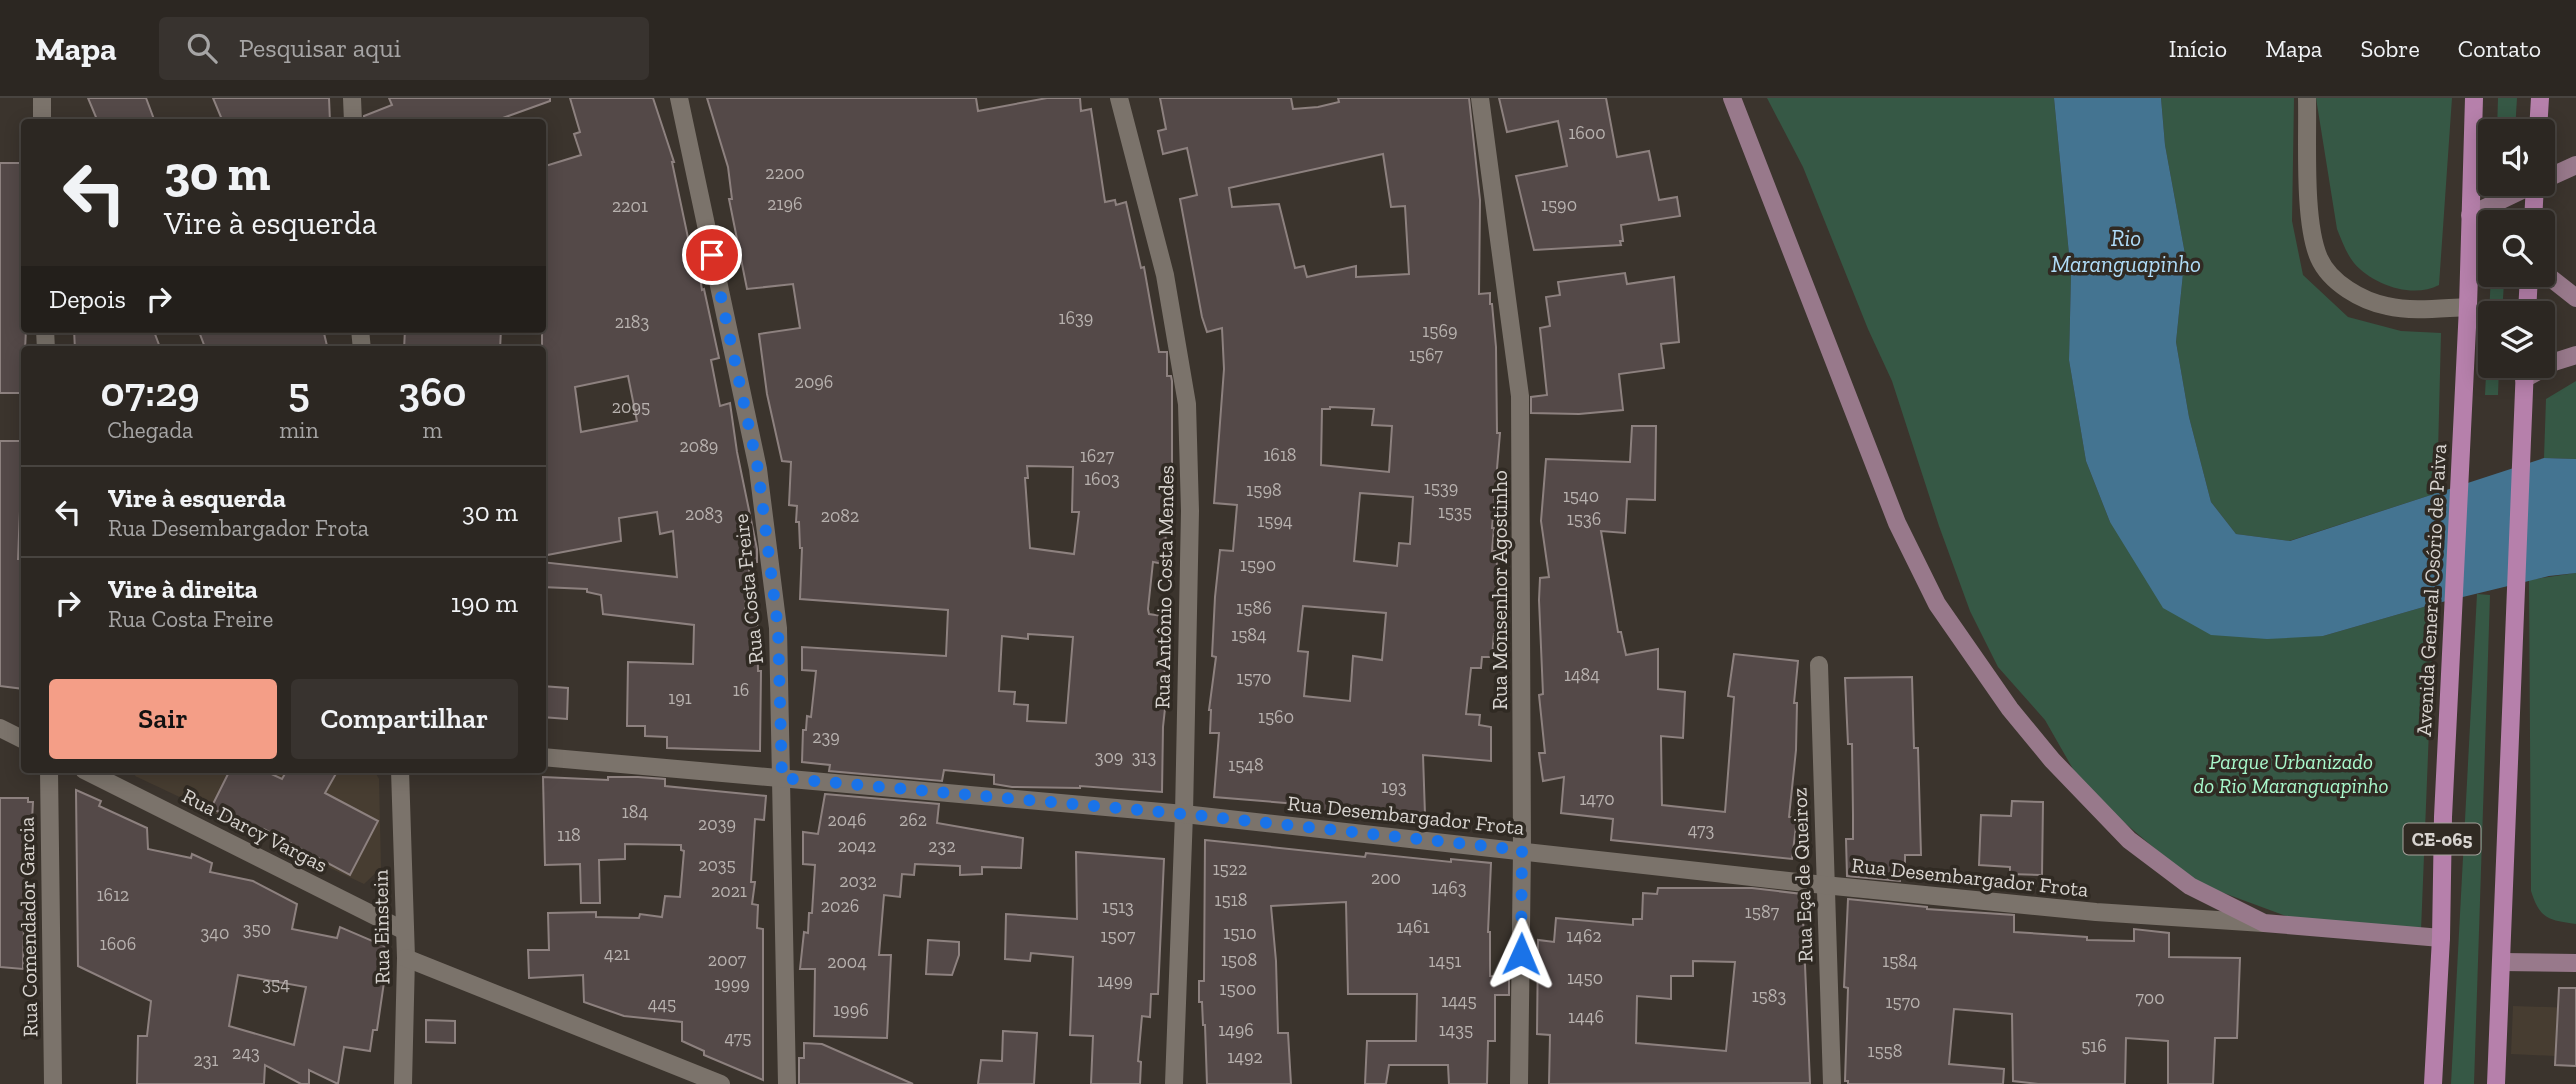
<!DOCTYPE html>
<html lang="pt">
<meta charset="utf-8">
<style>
:root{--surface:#2c2722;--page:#38332f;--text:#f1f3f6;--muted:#a6a5a5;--line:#484440;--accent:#f49e87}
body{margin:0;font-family:"Zilla Slab",serif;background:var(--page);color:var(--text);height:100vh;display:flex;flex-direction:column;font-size:26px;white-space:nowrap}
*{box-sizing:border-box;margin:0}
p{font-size:23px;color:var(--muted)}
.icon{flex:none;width:38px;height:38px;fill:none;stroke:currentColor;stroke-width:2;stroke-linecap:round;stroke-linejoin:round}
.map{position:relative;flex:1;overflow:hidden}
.side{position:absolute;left:21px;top:248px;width:525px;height:427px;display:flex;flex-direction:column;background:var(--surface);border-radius:7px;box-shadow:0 4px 18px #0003,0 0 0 2px var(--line)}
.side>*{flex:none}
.hud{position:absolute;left:21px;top:21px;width:525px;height:214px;border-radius:7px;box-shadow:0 4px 18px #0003,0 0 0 2px var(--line);background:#2c2722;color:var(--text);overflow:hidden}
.fabs{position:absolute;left:2478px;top:21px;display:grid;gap:14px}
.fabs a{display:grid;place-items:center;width:77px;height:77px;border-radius:7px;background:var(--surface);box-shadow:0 4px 18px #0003,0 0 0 2px var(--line);font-size:35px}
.pin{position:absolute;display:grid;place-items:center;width:60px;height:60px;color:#fff;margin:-30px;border:4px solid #fff;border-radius:50%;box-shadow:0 2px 7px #0007}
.me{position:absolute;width:77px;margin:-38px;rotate:1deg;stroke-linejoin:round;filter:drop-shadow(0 0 5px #0008)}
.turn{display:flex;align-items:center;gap:24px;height:147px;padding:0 28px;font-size:32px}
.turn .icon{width:91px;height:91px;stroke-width:2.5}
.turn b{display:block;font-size:49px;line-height:60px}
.then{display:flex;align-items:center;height:66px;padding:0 28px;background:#0003;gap:14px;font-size:26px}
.eta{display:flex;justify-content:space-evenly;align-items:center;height:119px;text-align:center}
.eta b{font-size:42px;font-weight:600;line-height:49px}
.action{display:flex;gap:14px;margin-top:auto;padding:14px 28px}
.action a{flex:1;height:80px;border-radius:7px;background:var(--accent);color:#111;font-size:28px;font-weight:600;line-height:80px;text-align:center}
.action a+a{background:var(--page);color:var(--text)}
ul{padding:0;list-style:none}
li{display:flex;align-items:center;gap:21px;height:91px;padding:0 28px;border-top:2px solid var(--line)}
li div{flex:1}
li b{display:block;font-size:26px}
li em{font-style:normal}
header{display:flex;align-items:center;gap:42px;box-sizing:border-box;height:98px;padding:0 35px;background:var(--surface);border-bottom:2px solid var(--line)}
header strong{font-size:33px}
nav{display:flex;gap:38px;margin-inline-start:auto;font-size:24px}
.search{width:490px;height:63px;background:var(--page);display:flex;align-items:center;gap:18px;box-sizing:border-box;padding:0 24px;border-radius:7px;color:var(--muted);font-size:26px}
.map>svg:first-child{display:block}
.built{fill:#473d31}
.green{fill:#365845}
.water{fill:#447491}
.building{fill:#544948;stroke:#8d817f;stroke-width:2;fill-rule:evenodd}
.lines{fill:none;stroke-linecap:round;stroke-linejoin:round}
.street{stroke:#7b736b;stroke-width:18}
.secondary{stroke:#98798b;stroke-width:18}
.primary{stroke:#b680ab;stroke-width:18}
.route{stroke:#1a73e8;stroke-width:12;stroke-dasharray:0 21.6}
.labels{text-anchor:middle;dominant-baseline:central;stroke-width:7;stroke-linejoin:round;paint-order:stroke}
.number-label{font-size:18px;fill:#b7b1ae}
.shield{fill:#302a23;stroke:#a6a19c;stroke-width:2}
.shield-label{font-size:19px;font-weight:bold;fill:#d8d4d0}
.street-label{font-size:21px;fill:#d8d4d0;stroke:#302a23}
.park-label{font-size:21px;font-style:italic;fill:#a9f9cc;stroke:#302a23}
.water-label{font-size:23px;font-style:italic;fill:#b0dcf8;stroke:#302a23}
</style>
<header>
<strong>Mapa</strong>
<div class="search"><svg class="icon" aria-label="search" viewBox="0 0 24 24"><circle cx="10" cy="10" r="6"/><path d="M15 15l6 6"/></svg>Pesquisar aqui</div>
<nav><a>Início</a><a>Mapa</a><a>Sobre</a><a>Contato</a></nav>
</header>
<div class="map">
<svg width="2576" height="986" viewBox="0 0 2576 986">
<rect width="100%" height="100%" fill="#3b342d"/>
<g class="built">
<path d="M136,672H374L379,681L381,770L364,786L135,678Z"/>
<path d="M2513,908L2576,910V959L2511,956Z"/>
</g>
<g class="green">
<path d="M1767,0H2054L2071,177L2069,262L2086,363L2110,424L2323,538L2434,506L2421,833L2294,821L2194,784L2119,720L2077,678L2045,622L1998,569L1970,513L1939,428L1892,283L1868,231L1803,69Z"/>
<path d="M2161,0H2294L2292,123L2303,177L2348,219L2401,233L2441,235L2437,395L2289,443L2236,436L2211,404L2189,319L2176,244L2185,156L2165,47Z"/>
<path d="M2316,0H2452L2439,187C2413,201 2373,187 2354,165C2346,155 2342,143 2337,131Z"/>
<path d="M2498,0H2517L2515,33H2497Z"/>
<path d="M2491,177L2504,185L2502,215H2490V268H2499L2498,297H2485Z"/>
<path d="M2576,283V361L2544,360L2546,301Z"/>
<path d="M2576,475V826C2548,822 2540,821 2531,793L2529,482Z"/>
<path d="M2477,496L2490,497L2474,986H2451Z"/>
</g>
<path class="water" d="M2054,0H2161L2165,47L2185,156L2176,244L2189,319L2211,404L2236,436L2290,443L2544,360L2576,361V475L2549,478L2434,506L2323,538L2267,541L2211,537L2163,510L2110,424L2086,363L2069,262L2071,177Z"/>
<g class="building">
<path d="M88,0H146L155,24H98Z"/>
<path d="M213,0H329L330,24H223Z"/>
<path d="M389,0H550V3L500,21V24H364V18L392,7Z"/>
<path d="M570,0H653L674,64H672L694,168L698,167L702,192L704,191L719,260L711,262L720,308L730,305L737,354L757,451V464H750L745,510L757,512L758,573H761L760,653L667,650V639L645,638V628H627L628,564L693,566L694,527L603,516L601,497L587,494V491L542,489V464L677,479L673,433L660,436L657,414L619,420L621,443L542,458V69L581,57L574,36L580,34ZM628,278L637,323L581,334L575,289Z"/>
<path d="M707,0H976L978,13L1047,0H1080L1081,13L1091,11L1105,104L1115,102L1116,107L1126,104L1141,170L1144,169L1159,254H1167V278H1171L1172,283V419H1167L1164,466L1153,464L1148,511L1149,516L1163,518L1161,536H1167L1164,583H1168L1163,629L1162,694L1080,688V690L1012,689L994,686V677L944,672L942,683L829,673L830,667L802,664L803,632H806L807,618L811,619L816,573L802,572V549L946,558L948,512L800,501L802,450H800L799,424H796L797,408L789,407L791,364L782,363L767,296L759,236L800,230L793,186L747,191L729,101H732L728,69ZM1027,368L1073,369L1072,414H1079L1074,456L1030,450L1025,380H1028ZM1028,536L1073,539L1066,625L1027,623L1028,607L1014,606L1015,594L999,593L1002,538L1028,541Z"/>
<path d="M1160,0H1291L1293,11L1318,9L1339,4L1338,0H1469L1480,102L1479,196L1490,195V206H1492L1496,249L1497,335H1500L1492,430H1494L1492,453H1497L1496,536H1494L1492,559H1482L1481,570H1471L1466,616L1480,617L1479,627L1491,629V663L1423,657L1425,717L1403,716V719L1384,717V720L1321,715L1322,708L1214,699L1219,635H1210L1211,612H1209L1216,559L1212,558L1215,499L1220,452L1233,453L1237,407L1214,405L1224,271L1222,230L1207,234L1202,219L1180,101L1197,97L1187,50L1163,56L1158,33L1166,31ZM1383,56L1391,109L1405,108L1409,176L1356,179V168L1307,179L1304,168L1295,170L1279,106L1232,109L1229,90ZM1330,309L1374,311L1372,327L1392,328L1389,374L1321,367L1322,311H1330ZM1360,395L1413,399L1410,446L1399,445L1397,468L1354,463ZM1303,508L1386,515L1382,562L1353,558L1350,603L1304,598L1308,554L1298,553Z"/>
<path d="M1499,0H1606L1617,59L1649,53L1659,102L1677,99L1680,118L1621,127L1623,143H1620L1621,147L1534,152L1516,78L1567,68L1558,23L1507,34Z"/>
<path d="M0,65H24V156H22L21,225H24L26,231L23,295H0Z"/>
<path d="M1625,175L1627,186L1674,179L1679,244L1661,246L1664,270L1619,276L1623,312L1579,316L1531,315V299L1547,297L1540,230L1550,228L1546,199L1560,197L1558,184Z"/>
<path d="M74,231H153L161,252H75Z"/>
<path d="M198,231H323L328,252H206Z"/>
<path d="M405,231H501L500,252H404Z"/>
<path d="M1632,328H1656L1655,402L1627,401L1625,435L1601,433L1618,534H1621L1626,557L1658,551V591L1685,594L1683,640L1661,638L1662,707L1725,714L1734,599L1728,598L1734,556L1798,563L1794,605H1797L1796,652L1789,719L1797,720L1792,761L1611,742L1613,721L1561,715L1564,679L1543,683L1539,655H1545L1539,597L1543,596L1539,502L1540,480L1549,479L1541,423L1546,361L1630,364Z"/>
<path d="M0,343H24V382H21L23,414L20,413L18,461H24V591L0,588Z"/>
<path d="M1912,579L1914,650H1918L1921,757H1905V767H1900V783L1847,778L1846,741H1853V717L1852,646H1848L1845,580Z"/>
<path d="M542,588L568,590L567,621L542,619Z"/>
<path d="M230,672H263L282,681L287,672H338L325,695L378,723L350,777L264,731L262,735L211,710Z"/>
<path d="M543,679L608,682V679H638L665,681V688L766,698L764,722L755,721L751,784H755L752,806L758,807L757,830L763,831V982L704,957V953L682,943V924L624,918L584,904L583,877L529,880L528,852H549L548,815L596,814V819L639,820L640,816L662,819L665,798L680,799L684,753L681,752V747L625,746V761L599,762L600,805H581L580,766L545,767Z"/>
<path d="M76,692L101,703L99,708L147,730L148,751L191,760L192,756L212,765L210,774L253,783L297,806L292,831L337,840L340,829L389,850L377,932H373L370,953L344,949L338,986L309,972V986H301L265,967L264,986H137L138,938H147L151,903L78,868ZM238,877L306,889L294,947L229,928Z"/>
<path d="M825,696L939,706L937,725L1023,740L1021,770L982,769V776L960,777V768L915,766L914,777L902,776L900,799L884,797L879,857H891L887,940L814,938L815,871H800L804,834L808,835L809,815H812L815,767L803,766V734L818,736Z"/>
<path d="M0,700H28V704H33L28,795L33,796V826H24L23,871L0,869Z"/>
<path d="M2012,703L2043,704L2042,777L2010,776V769L1979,767L1981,717L2011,718Z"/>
<path d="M1205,742L1365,759L1366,755L1451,764V761L1491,765L1488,834H1490V878L1509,879V897H1495V943H1488L1487,986H1449L1448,967H1389L1386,986H1365L1367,943H1416L1417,896H1348L1346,804L1271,808L1276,863L1278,935H1288L1291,986H1207L1205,927H1203L1202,904H1199V883H1204Z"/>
<path d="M1076,754L1164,761L1158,896H1151L1150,919L1142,918L1138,963L1141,964L1140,986H1091L1093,938L1070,937L1073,859L1031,855L1030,863L1005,861L1006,816L1077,821Z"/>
<path d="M1658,790H1752L1802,796L1810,985L1549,986L1550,937L1537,936L1538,842L1554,844L1556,820L1633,827V821H1642L1643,795L1657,796ZM1693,863L1735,864L1726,953L1636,945L1637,898L1671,901V878H1693Z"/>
<path d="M1848,801L1927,809V811L2014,817V834L2087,839V842L2134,843V831L2169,835V859L2240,860L2237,940H2215L2213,986H2168V943L2126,940L2125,986H2038L2013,983L2012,916L1954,911L1949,966L2004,971L2003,986H1848V983H1845L1848,890L1844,889Z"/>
<path d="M928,842L959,844V857L952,877L926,876Z"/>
<path d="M2559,890H2576V968L2555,967Z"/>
<path d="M426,922L455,923V945L426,944Z"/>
<path d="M1003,933L1037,935L1034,986H978L981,962L1002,963Z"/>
<path d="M804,945L822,946L913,986H799V960H804Z"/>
</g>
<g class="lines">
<g class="street">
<path d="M42,0V24"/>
<path d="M352,0L353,24"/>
<path d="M679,0L758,371L778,530L787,986"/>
<path d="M1119,0L1165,177L1187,306L1190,413L1184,716L1174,986"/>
<path d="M1480,0L1520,298L1522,752L1519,986"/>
<path d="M2307,0C2308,42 2303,123 2319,160C2330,185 2362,203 2387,208C2413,214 2441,210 2468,209"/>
<path d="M45,231L46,252"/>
<path d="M360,231L362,252"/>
<path d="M1819,567L1832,986"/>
<path d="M0,630L24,642"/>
<path d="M542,659L1184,716L1824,787L2096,814L2263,825"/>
<path d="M49,672L53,986"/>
<path d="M84,672L405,833"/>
<path d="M400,672L406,860L403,986"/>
<path d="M406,860L721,986"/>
</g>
<g class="secondary">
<path d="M1732,0L1897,425L1937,506L2010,611L2052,662L2129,742L2190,788L2264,825L2441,840"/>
<path d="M2543,82L2576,67"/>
<path d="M2490,133L2470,117L2535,86"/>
<path d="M2543,174L2576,200"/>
<path d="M2524,281L2554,264L2576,257"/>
<path d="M2502,864L2576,865"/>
</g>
<g class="primary">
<path d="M2538,33L2540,0"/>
<path d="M2533,124L2535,86"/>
<path d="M2527,215L2529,177"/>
<path d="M2433,986L2441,840L2443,719L2468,209L2474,0"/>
<path d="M2496,986L2525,268"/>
</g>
</g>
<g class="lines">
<path class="route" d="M712,157L758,371L778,530L782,680L1184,716L1522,752L1521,856"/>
</g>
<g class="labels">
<g class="number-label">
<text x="1587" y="35">1600</text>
<text x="785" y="75">2200</text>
<text x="785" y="106">2196</text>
<text x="1559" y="107">1590</text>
<text x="630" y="108">2201</text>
<text x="1076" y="220">1639</text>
<text x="632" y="224">2183</text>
<text x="1440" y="233">1569</text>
<text x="1426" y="257">1567</text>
<text x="814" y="284">2096</text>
<text x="631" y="309">2095</text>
<text x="699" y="348">2089</text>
<text x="1280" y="357">1618</text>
<text x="1097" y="358">1627</text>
<text x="1102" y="381">1603</text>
<text x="1441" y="390">1539</text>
<text x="1264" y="392">1598</text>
<text x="1581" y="398">1540</text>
<text x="1455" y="414">1535</text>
<text x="704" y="416">2083</text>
<text x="840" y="418">2082</text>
<text x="1584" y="421">1536</text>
<text x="1275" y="423">1594</text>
<text x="1258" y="467">1590</text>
<text x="1254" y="510">1586</text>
<text x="1249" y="537">1584</text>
<text x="1582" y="577">1484</text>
<text x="1254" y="580">1570</text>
<text x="741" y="592">16</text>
<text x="680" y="600">191</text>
<text x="1276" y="619">1560</text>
<text x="826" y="639">239</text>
<text x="1109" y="659">309</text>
<text x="1144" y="659">313</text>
<text x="1246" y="667">1548</text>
<text x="1394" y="689">193</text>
<text x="1597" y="701">1470</text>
<text x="635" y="714">184</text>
<text x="847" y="722">2046</text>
<text x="913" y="722">262</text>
<text x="717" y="726">2039</text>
<text x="1701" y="732">473</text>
<text x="569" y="737">118</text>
<text x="857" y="748">2042</text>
<text x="942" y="748">232</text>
<text x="717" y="767">2035</text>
<text x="1230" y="771">1522</text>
<text x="1386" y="780">200</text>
<text x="858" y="783">2032</text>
<text x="1449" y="790">1463</text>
<text x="729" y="793">2021</text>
<text x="113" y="797">1612</text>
<text x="1231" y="802">1518</text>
<text x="840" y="808">2026</text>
<text x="1118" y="809">1513</text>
<text x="1762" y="814">1587</text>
<text x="1413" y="829">1461</text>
<text x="257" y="831">350</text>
<text x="215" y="835">340</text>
<text x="1240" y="835">1510</text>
<text x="1118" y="838">1507</text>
<text x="1584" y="838">1462</text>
<text x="118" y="846">1606</text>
<text x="617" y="856">421</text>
<text x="727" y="862">2007</text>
<text x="1239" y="862">1508</text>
<text x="1445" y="863">1451</text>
<text x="1900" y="863">1584</text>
<text x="847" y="864">2004</text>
<text x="1585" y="880">1450</text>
<text x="1115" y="883">1499</text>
<text x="276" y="886">354</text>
<text x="732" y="886">1999</text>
<text x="1238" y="891">1500</text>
<text x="1769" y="898">1583</text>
<text x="2150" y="900">700</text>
<text x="1459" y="903">1445</text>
<text x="1903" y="904">1570</text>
<text x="662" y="906">445</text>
<text x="851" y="912">1996</text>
<text x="1586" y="919">1446</text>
<text x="1236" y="932">1496</text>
<text x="1456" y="932">1435</text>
<text x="738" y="940">475</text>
<text x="2094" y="948">516</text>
<text x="1885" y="953">1558</text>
<text x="246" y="955">243</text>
<text x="1245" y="959">1492</text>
<text x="206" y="962">231</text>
</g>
<rect class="shield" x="2403.5" y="725.5" width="77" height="31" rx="5"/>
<g class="shield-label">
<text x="2442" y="741">CE-065</text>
</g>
<g class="street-label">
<text transform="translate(1164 489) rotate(-89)">Rua Antônio Costa Mendes</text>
<text transform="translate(748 491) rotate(-96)">Rua Costa Freire</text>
<text transform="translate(1499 492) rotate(-90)">Rua Monsenhor Agostinho</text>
<text transform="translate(2431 492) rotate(-87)">Avenida General Osório de Paiva</text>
<text transform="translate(1406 717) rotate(6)">Rua Desembargador Frota</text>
<text transform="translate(255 732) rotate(27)">Rua Darcy Vargas</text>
<text transform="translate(1802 777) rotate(-92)">Rua Eça de Queiroz</text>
<text transform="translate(1970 779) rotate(6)">Rua Desembargador Frota</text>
<text transform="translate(28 829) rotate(-91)">Rua Comendador Garcia</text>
<text transform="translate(381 829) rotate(-91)">Rua Einstein</text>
</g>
<g class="park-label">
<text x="2291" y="663">Parque Urbanizado<tspan x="2291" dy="24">do Rio Maranguapinho</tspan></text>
</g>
<g class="water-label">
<text x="2126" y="140">Rio<tspan x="2126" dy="26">Maranguapinho</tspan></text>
</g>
</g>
</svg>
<div class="fabs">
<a><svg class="icon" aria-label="sound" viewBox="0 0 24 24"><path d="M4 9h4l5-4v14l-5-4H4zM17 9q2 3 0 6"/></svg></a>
<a><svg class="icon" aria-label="search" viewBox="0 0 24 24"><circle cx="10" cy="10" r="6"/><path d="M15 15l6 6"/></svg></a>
<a><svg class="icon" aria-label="layers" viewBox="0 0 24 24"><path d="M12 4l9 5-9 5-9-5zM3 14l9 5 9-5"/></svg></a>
</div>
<div class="pin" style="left:712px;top:157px;background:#d93025"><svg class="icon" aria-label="arrive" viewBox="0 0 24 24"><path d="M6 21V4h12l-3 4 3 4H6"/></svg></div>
<svg class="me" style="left:1521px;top:856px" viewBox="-20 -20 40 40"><path d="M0-17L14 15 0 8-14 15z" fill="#1a73e8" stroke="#fff" stroke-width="4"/></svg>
<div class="hud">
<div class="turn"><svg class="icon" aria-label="left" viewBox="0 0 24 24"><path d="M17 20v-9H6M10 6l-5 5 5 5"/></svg><div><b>30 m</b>Vire à esquerda</div></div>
<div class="then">Depois<svg class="icon" aria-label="right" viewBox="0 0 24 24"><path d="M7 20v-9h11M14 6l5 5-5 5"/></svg></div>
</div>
<section class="side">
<div class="eta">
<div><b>07:29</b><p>Chegada</p></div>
<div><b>5</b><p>min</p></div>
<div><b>360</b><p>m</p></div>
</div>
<ul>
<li><svg class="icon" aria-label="left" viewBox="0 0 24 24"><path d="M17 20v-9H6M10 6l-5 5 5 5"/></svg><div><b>Vire à esquerda</b><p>Rua Desembargador Frota</p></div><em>30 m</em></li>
<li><svg class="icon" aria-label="right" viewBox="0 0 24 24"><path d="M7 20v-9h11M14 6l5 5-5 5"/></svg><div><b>Vire à direita</b><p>Rua Costa Freire</p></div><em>190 m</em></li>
</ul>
<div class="action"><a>Sair</a><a>Compartilhar</a></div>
</section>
</div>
